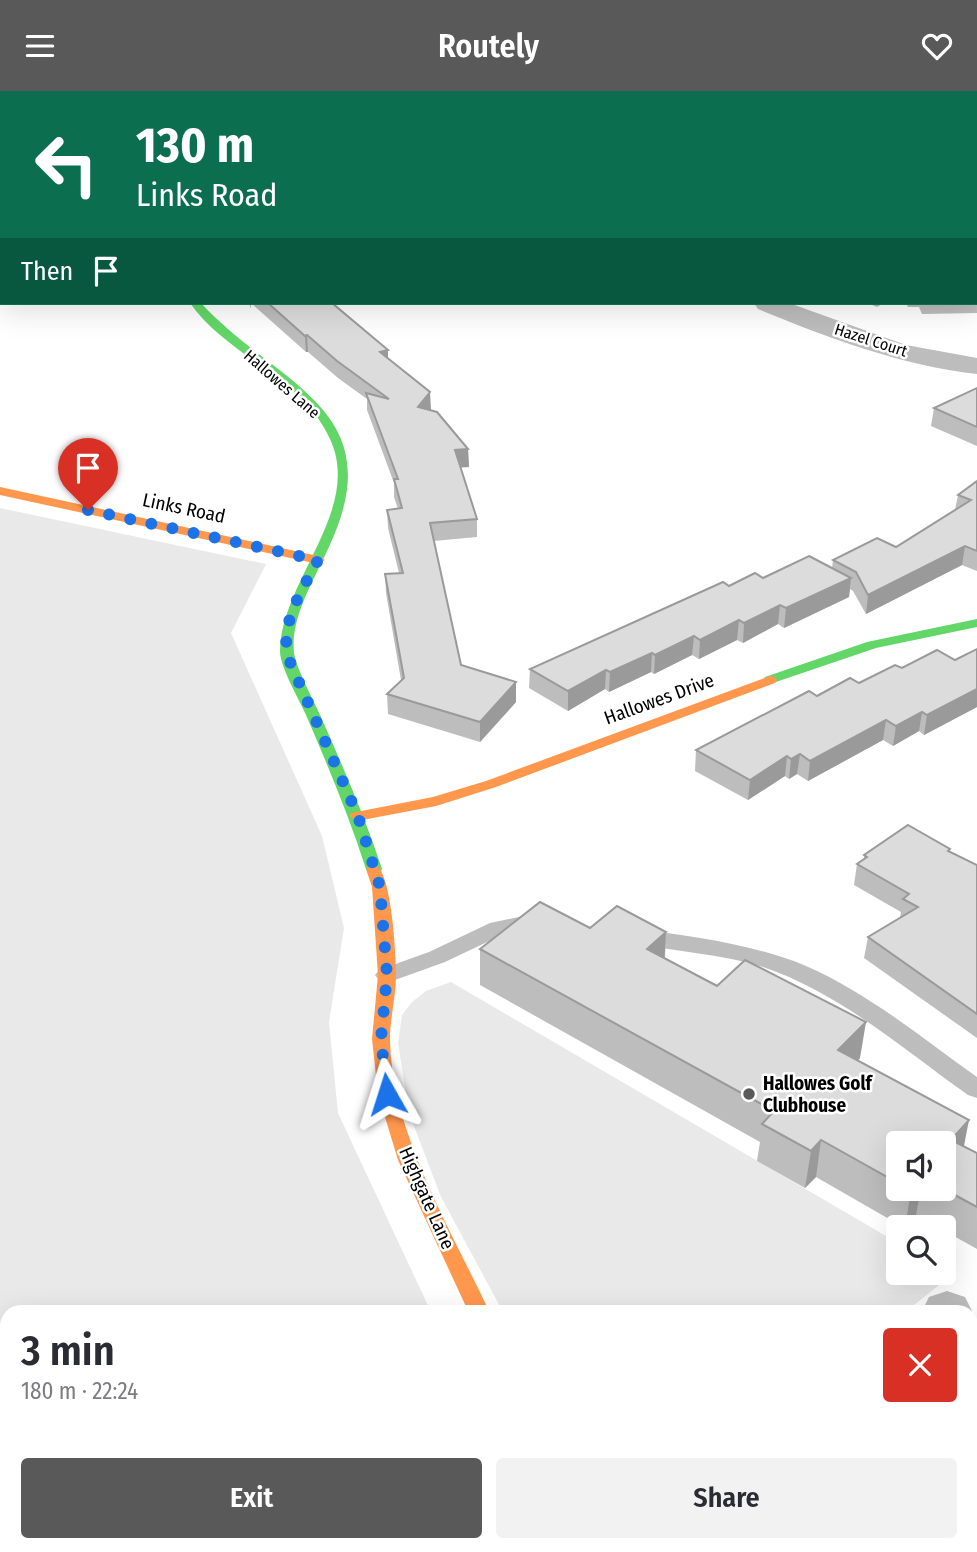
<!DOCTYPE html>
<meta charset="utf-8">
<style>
:root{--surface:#fff;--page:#f2f2f3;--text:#2b2b33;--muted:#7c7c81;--accent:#595959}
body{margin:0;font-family:"Fira Sans Condensed",sans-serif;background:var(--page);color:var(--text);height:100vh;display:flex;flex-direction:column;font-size:26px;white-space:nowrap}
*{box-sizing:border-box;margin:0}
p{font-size:23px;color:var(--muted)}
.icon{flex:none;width:38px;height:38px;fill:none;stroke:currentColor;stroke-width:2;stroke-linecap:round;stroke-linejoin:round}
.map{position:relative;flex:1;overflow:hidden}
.panel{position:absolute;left:0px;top:1214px;width:978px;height:247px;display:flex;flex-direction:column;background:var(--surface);border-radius:21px 21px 0 0;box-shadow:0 7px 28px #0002}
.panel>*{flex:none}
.hud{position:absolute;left:0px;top:0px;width:978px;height:214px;box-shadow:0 7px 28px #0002;background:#0b6e4f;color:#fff;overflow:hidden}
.controls{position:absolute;left:886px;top:1040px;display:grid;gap:14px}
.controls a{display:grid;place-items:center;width:70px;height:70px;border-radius:7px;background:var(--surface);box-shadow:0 7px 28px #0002;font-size:35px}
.pin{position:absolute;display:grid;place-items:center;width:60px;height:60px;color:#fff;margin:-72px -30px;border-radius:50% 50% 50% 0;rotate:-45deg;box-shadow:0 0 7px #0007}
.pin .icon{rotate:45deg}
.me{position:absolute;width:77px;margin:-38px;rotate:354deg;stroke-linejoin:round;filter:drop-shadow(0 0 5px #0008)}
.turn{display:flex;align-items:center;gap:24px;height:147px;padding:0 21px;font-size:32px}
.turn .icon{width:91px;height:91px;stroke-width:2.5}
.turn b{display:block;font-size:49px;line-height:60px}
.then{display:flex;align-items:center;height:66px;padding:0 21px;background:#0003;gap:14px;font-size:26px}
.round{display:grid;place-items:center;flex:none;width:74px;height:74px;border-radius:7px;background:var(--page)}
.overview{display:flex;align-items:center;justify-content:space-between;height:119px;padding:0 21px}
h1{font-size:42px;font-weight:600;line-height:52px}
.action{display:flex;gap:14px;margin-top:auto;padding:14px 21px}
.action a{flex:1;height:80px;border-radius:7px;background:var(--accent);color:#fff;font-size:28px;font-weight:600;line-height:80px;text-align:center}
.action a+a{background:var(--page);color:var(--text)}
header{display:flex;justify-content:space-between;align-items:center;height:91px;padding:0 21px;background:var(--accent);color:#fff;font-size:32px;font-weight:600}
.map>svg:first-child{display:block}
.green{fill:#e9e9e9}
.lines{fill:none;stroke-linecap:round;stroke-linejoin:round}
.lane{fill:#bdbdbd;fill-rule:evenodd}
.street{fill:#bdbdbd;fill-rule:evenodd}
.fast{fill:#63d668;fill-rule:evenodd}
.slow{fill:#ff974d;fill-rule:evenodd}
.wall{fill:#bdbdbd;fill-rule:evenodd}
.shaded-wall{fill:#9a9a9a}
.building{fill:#dcdcdc;stroke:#9a9a9a;stroke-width:2}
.route{stroke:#1a73e8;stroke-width:12;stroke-dasharray:0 21.6}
.poi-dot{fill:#595959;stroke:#fff;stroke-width:2.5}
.labels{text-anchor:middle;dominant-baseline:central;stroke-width:5;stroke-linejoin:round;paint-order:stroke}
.far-street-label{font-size:16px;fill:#000;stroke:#fff}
.street-label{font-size:19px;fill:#000;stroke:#fff}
.poi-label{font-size:19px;font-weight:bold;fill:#000;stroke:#fff;text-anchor:start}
</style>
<header><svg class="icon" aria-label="menu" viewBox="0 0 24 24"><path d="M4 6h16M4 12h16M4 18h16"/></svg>Routely<svg class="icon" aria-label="heart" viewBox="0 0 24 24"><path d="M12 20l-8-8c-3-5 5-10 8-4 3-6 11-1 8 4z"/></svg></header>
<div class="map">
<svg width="977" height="1461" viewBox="0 0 977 1461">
<rect width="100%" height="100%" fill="#fff"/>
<g class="green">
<path d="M574,0H977V136L976,2H569Z"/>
<path d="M0,417L266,473L231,542L322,745L344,837L329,931L338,1022L431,1221L7,1222V1454H529L532,1461H0Z"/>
<path d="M451,891L898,1152V1181H943V1179L952,1184L905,1221H503L441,1106L409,1022L398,952L402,924L412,911L426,900Z"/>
</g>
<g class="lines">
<g class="lane">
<path d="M849,0H863L847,2Z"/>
<path d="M905,0H921L923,2H906Z"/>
<rect x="976" y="15" width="1" height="8"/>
<path d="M977,43V51L976,52V43Z"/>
<path d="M538,822L546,824L549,829L546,834L504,843L445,871L395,889L387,892L379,889L375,884L379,879L429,861L490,832Z"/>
<path d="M639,838C695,846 753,853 806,875C868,902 922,947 977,986V1007L968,1004C903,958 840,902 763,876C720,862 674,862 631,850L628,845L631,840Z"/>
</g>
<g class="street">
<path d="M0,0L8,2H2V13Z"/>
<path d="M173,0H201L173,2Z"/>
<path d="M515,0H539L540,2H517Z"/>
<path d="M754,212H789L906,254L977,267V283C900,274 829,247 758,218Z"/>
<path d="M947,1200L965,1206L972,1220L971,1222H921L929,1206Z"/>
<path d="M565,1454H677L674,1461H568Z"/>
</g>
<g class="fast">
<path d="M190,212H201C278,296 395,317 328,458C314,489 290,527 294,562C296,577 314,610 321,626C343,676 365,726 382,778L380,782H368L366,778C349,725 328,675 306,624C299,608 280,576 280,560C281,489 363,419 330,348C303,287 227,265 190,212Z"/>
<path d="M977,528V536L876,557L770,593L763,589L765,586L867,551Z"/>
</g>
<g class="slow">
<path d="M0,396L318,465L325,469L318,473L0,404Z"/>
<path d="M770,585L775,586L777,589L775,592L496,696L436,715L357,730L349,725L351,722L433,706L486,690Z"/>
<path d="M374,773C392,778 396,865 396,884C396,905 390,927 390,948C391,1042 451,1138 490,1222H469L398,1069L378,1003L372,948L378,884L372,796L366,778Z"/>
</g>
</g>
<g class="wall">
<path d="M0,6L2,7V208L0,209Z"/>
<path d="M976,140L977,222L922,223L919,216H908L906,212H976Z"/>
<path d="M249,212H332L388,267L431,318L430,319L468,358L469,376H460L477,428V446L434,450L461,574L516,611L480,651L388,623L387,603L401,589L386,502L385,483L399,482L388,437L387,419L398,418L394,406V392L367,319V308L338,287L308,261H306L251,212V218Z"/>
<path d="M867,212H884L877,216Z"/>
<path d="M977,297V355L931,335L934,317Z"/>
<path d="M977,390V480L962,474L866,523L853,500L850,498L849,506L784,537L778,533L743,552L737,549L699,568L692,564L654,583L651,581L609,601L605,598L568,620L529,597L530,578L763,487L832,477L833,469L896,456L955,419L958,404Z"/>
<path d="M977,558V616L924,644L919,640L893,655L883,649L808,690L797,683L789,688L785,685L748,709L695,680L696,659L817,605L902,577L955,569Z"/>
<path d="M950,760L977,774V947L864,867L868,846L900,827L901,821L854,794L857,773L864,769V764Z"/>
<path d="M590,837L666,841L665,867L860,967L858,970L964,1055L977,1062V1158L943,1139V1136H937L916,1124L905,1136H903L816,1086L805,1097L757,1070L760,1051L480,894V858ZM898,1052L943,1097H898Z"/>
</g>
<g class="shaded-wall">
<path d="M2,190V208L0,209V191Z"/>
<path d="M307,244L308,261H306L305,245Z"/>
<path d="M388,259V276L380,261Z"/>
<path d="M430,301L431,318L419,333L418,316Z"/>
<path d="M468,358L469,376L455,377V359Z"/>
<path d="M965,455L962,474L866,523L868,504Z"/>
<path d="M851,487L849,506L784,537L786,517Z"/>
<path d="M780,514L778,533L743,552L744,532Z"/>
<path d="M739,529L737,549L699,568L700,549Z"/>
<path d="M694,545L692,564L654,583L655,564Z"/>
<path d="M652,562L651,581L609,601L610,581Z"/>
<path d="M606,579L605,598L568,620V600Z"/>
<path d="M516,591V611L480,651V631Z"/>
<path d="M977,598V616L924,644L927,624Z"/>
<path d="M922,621L919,640L893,655L896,635Z"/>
<path d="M886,629L883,649L808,690L810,670Z"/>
<path d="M800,663L797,683L789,688L791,668Z"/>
<path d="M787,665L785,685L748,709L750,689Z"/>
<path d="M666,841L664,876L647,858Z"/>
<path d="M866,931L860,967L832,996L838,959Z"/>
<path d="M969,1029L962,1065L951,1049Z"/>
<path d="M821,1049L816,1086L805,1097L811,1060Z"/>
<path d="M913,1097H921L916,1124L905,1136L911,1100Z"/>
<path d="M977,1369V1385L971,1391V1374Z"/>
</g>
<g class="building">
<rect x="60" y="0" width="72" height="2"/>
<path d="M214,0H272L273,2H215Z"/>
<path d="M0,6L2,7V147H0V122L2,105H0Z"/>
<rect x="976" y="140" width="1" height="66"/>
<path d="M0,161H2V190L0,191Z"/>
<path d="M268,212H332L388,259L380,261L430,301L418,316L437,321L468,358L455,359L477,428L430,432L461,574L516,591L480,631L387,603L404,587L385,483L403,482L387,419L402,417L394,388H398L366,302L389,308L337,270L307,244L305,245Z"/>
<path d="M977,297V336L934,317Z"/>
<path d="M977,390V460L965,455L868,504L856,481L833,469L877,447L896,456L971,409L958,404Z"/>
<path d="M809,465L851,487L786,517L780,514L744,532L739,529L700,549L694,545L655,564L652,562L610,581L606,579L568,600L530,578L723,491L729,495L755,482L763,487Z"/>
<path d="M977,558V598L927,624L922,621L896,635L886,629L810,670L800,663L791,668L787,665L750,689L696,659L809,600L817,605L850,587L859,592L895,574L902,577L937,559L955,569Z"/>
<path d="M908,734L950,758L948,760L977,774V923L868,846L918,816L903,808L909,803L857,773L867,766L864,764Z"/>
<path d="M540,811L590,837L617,815L666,841L647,858L717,895L745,869L866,931L838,959L969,1029L951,1049L977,1062V1116L942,1097H943V1052H898V1092L821,1049L811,1060L762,1033L774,1020L480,858Z"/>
<path d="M977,1270V1369L971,1374V1275Z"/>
<path d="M808,1454H830L832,1461H776Z"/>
</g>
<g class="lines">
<path class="route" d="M88,419L318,469C302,500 282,527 287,564L358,725L380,796L387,884L381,948L387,1003"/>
</g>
<circle class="poi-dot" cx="749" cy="1003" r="7"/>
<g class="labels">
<g class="far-street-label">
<text transform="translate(871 249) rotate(18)">Hazel Court</text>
<text transform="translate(282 293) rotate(41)">Hallowes Lane</text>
</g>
<g class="street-label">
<text transform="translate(184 417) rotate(12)">Links Road</text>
<text transform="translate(659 608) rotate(-20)">Hallowes Drive</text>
<text transform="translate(427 1107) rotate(66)">Highgate Lane</text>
</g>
<g class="poi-label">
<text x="763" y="992">Hallowes Golf<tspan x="763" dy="22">Clubhouse</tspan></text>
</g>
</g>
</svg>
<div class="controls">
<a><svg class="icon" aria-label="sound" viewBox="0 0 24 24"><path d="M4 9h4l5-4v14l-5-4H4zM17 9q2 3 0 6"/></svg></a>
<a><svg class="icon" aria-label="search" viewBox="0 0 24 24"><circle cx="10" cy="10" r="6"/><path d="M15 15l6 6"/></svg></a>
</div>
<div class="pin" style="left:88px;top:419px;background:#d93025"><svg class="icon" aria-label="arrive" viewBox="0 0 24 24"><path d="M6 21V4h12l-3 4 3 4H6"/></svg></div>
<svg class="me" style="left:387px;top:1003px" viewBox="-20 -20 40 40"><path d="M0-17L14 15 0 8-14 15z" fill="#1a73e8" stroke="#fff" stroke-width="4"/></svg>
<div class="hud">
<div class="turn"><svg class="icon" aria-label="left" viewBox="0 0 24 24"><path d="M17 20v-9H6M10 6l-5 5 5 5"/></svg><div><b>130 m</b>Links Road</div></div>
<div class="then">Then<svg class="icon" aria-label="arrive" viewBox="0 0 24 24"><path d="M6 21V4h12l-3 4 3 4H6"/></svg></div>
</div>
<section class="panel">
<div class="overview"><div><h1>3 min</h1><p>180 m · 22:24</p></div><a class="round" style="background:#d93025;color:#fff"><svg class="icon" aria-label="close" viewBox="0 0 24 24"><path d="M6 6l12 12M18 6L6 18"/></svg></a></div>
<div class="action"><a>Exit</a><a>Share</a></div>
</section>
</div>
